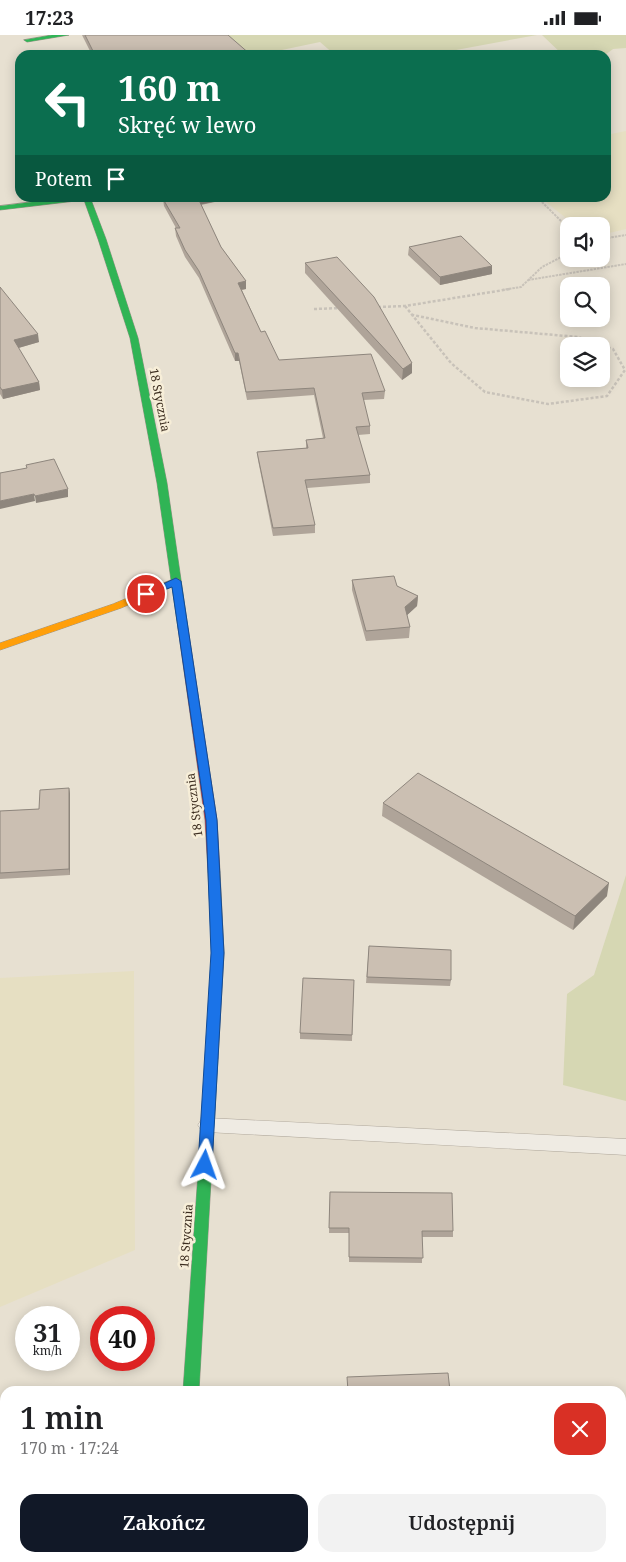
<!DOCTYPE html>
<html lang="pl">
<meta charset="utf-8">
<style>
:root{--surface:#fff;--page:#f2f2f2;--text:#202124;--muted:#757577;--accent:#111827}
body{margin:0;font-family:"Noto Serif",serif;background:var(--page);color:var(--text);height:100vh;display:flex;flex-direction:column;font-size:19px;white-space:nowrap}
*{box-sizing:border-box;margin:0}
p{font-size:16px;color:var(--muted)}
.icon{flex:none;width:28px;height:28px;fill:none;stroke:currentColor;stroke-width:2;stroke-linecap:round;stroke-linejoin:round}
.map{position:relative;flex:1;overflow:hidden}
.drawer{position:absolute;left:0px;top:1351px;width:626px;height:176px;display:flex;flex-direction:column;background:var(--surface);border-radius:15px 15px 0 0;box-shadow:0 2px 12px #0003}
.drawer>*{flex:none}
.hud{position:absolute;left:15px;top:15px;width:596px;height:152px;border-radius:15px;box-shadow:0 2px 12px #0003;background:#0b6e4f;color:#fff;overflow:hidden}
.tools{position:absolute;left:560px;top:182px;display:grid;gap:10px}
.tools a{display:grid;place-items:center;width:50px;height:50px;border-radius:10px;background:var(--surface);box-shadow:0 2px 12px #0003;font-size:25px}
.speed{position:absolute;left:15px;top:1271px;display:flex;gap:10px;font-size:25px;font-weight:700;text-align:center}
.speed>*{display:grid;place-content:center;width:65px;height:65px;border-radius:50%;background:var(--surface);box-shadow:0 2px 12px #0003;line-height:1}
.speed small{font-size:12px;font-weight:400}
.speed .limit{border:8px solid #d22;background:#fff;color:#111}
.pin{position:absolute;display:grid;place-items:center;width:42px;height:42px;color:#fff;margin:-21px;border:2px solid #fff;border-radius:50%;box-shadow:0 1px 5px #0007}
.me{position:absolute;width:55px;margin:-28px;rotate:4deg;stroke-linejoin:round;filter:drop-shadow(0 0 4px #0008)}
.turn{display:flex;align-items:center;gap:18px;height:105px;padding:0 20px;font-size:22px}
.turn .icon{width:65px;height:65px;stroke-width:2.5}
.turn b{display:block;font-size:35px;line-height:42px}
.then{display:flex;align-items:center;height:48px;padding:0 20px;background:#0003;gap:10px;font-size:19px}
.round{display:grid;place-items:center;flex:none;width:52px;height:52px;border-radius:15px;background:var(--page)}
.head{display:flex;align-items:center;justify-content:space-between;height:85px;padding:0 20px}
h1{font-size:30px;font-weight:600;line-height:38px}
.action{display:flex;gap:10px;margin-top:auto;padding:10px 20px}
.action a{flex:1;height:58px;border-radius:15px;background:var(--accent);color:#fff;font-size:20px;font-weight:600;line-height:58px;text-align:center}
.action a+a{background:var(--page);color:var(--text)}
.status{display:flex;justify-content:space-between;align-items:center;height:35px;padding:0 25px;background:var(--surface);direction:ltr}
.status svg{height:14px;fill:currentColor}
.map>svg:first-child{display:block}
.farmland{fill:#e6dfc2}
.green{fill:#d6d7b3}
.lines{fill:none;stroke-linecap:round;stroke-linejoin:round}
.lane-casing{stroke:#ada599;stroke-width:1}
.fast-casing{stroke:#9c958a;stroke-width:1}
.slow-casing{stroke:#9c958a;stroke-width:1}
.jam-casing{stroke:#9c958a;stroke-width:1}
.path-far1{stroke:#c8c2b9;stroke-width:2;stroke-dasharray:2.5 1;stroke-linecap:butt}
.path{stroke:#c8c2b9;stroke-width:2.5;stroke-dasharray:3 2;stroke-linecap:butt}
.lane{fill:#efebe3;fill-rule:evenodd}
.fast{fill:#30b455;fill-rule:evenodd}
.slow{fill:#ff9f0a;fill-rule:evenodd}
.jam{fill:#e5322d;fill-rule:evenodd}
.wall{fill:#afa499}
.shaded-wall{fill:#8e867d}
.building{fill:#cbbfb2;stroke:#8e867d}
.route{fill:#1a73e8;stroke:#114b97}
.labels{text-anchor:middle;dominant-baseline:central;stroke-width:5;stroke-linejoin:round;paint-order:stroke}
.street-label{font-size:12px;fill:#3d2e20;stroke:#f7eed8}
</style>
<div class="status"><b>17:23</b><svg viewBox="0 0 49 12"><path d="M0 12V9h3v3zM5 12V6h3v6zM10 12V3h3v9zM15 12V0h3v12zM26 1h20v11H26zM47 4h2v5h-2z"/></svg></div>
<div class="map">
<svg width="626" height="1527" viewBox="0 0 626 1527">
<rect width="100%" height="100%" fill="#e7e0d1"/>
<g class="farmland">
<path d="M626,96V194L605,199H601V191H576L541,163L606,162V100Z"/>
<path d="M134,936L135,1215L0,1272V943Z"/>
</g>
<g class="green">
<path d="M215,0H537L429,20H335L320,7L258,20H186Z"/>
<path d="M542,0H626V13L613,14L605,20H563Z"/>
<path d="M626,840V1066L563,1050L567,959L594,940Z"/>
</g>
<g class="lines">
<defs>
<path id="lane" d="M207,1083L626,1104V1120L207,1097L201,1095L198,1090L201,1085Z"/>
<g id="fast">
<path d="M52,0H69L27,7L24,5Z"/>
<path d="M72,162H90L106,204L138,303L167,448L188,593L187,595H179L178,593L157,448L130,303L98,204L84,165L0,175V171Z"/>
<path d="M212,1018L217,1019L218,1023L199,1356H183L206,1023L207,1019Z"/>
<rect x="191" y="1522" width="16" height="5"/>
</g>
<g id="slow">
<path d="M176,543L179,544L181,546L179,548L121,573L0,615V608L113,569Z"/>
<path d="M214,833L218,834L220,837L224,918L218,1023L217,1027L212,1028L207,1027L206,1023L212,918L208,837L210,834Z"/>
</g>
<path id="jam" d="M183,590L188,593L217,785L220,837L218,840H210L208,837L205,785L178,593Z"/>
</defs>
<use href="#lane" class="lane-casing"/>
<use href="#fast" class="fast-casing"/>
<use href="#slow" class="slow-casing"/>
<use href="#jam" class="jam-casing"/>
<g class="path-far1">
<path d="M537,162L569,194"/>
<path d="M601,204L626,200"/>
<path d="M528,245L626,229"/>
<path d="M502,255L521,252L542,232L569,218"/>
</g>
<g class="path">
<path d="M405,271L451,328L485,357L548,369L607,361L625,335L613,314L578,302L475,293L413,280"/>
<path d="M378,272L405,271L510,254"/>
<path d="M314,274L341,273"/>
</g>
<use href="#lane" class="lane"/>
<use href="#fast" class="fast"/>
<use href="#slow" class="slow"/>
<use href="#jam" class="jam"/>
</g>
<g class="wall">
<path d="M82,0H228L251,20H92Z"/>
<path d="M172,162H238L201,170L221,212L246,246V254L242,255L261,297L279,325L385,356L384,364L363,365L370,391V399L358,400L370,440V448L307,453L315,490V498L273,501L258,425L257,417L306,413V405L323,403L314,360L247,365L239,326H235L199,243L185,222L176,201L175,193H176L164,171L163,164Z"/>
<path d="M409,212L492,231V239L440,250L408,220Z"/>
<path d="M305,228L412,328V338L402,345L305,238Z"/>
<path d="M0,252L39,307L18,313L39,347L40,355L3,364L0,359Z"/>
<path d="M352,545L397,551L418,561L417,571L407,580L410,592L409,603L366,606L352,555Z"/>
<path d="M69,753L70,759V840L0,844V776L39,774Z"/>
<path d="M383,768L607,861L573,895L382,781Z"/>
<path d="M369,911L451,945L450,951L366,948Z"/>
<path d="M354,945L352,1006L300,1004V998Z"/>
<path d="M330,1157L453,1196V1202H422V1228L349,1227V1198H329Z"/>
</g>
<g class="shaded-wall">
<path d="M202,162H238L198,170V163Z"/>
<path d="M492,231V239L440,250V242Z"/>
<path d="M246,246V254L239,255L238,248Z"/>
<path d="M38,299L39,307L15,314L14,305Z"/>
<path d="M235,318H238L239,326H235Z"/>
<path d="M412,328V338L402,345L403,334Z"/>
<path d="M39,347L40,355L3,364L2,355Z"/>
<path d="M68,454V462L36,468L35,461Z"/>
<path d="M34,459L35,466L0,474V466Z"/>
<path d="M418,561L417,571L404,583L405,572Z"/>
<path d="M69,753L70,759V840L69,834Z"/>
<path d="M609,848L607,861L573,895L575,881Z"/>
</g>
<g class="building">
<path d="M85,0H228L251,20H95Z"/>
<path d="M172,162H202L198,163L221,212L246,246L238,248L261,297L265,296L279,325L371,319L385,356L362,358L370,391L356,392L370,440L305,445L315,490L273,493L257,417L308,413L306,405L325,403L314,353L246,357L238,318H235L199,236L185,215L175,193H180L163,164Z"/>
<path d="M461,201L492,231L440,242L409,212Z"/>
<path d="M337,222L374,262L412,328L403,334L305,228Z"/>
<path d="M0,252L38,299L14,305L39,347L2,355L0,352Z"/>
<path d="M54,424L68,454L35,461L34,459L0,466V438L27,433L26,430Z"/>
<path d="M394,541L397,551L418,561L405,572L410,592L366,596L352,545Z"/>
<path d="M418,738L609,848L575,881L383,768Z"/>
<path d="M69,753V834L0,838V776L39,774L40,755Z"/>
<path d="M369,911L451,915V945L367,942Z"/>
<path d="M303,943L354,945L352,1000L300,998Z"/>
<path d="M330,1157L452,1158L453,1196H422L423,1223L349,1222V1193H329Z"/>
<path d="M448,1338L450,1356H348L347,1342Z"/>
</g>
<path class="route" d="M176,543L181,546L217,785L224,918L212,1130L210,1134L205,1135L200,1134L198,1130L211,918L206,785L172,552L146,562L141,559Z"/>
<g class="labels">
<g class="street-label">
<text transform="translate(160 365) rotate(79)">18 Stycznia</text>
<text transform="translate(194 770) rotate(-97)">18 Stycznia</text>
<text transform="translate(186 1201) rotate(-86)">18 Stycznia</text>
</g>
</g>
</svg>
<div class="tools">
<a><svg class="icon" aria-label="sound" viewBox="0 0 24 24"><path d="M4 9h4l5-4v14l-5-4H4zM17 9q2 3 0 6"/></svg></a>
<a><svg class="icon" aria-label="search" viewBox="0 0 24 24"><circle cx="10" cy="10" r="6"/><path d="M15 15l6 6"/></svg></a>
<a><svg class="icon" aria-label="layers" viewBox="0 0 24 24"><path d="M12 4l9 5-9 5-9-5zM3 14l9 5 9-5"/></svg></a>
</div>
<div class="speed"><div>31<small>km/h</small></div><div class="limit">40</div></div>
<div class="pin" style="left:146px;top:559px;background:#d93025"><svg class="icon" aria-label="arrive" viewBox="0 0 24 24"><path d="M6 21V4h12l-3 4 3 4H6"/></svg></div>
<svg class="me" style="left:205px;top:1130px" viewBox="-20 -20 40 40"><path d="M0-17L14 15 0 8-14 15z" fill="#1a73e8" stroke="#fff" stroke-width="4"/></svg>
<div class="hud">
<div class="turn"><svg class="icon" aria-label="left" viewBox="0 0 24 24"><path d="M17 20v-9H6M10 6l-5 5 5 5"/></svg><div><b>160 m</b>Skręć w lewo</div></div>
<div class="then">Potem<svg class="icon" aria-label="arrive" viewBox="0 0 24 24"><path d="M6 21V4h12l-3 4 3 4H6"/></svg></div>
</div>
<section class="drawer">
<div class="head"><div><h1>1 min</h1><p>170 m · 17:24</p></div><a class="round" style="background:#d93025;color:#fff"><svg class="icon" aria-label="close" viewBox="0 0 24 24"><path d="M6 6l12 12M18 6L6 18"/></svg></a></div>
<div class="action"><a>Zakończ</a><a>Udostępnij</a></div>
</section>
</div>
